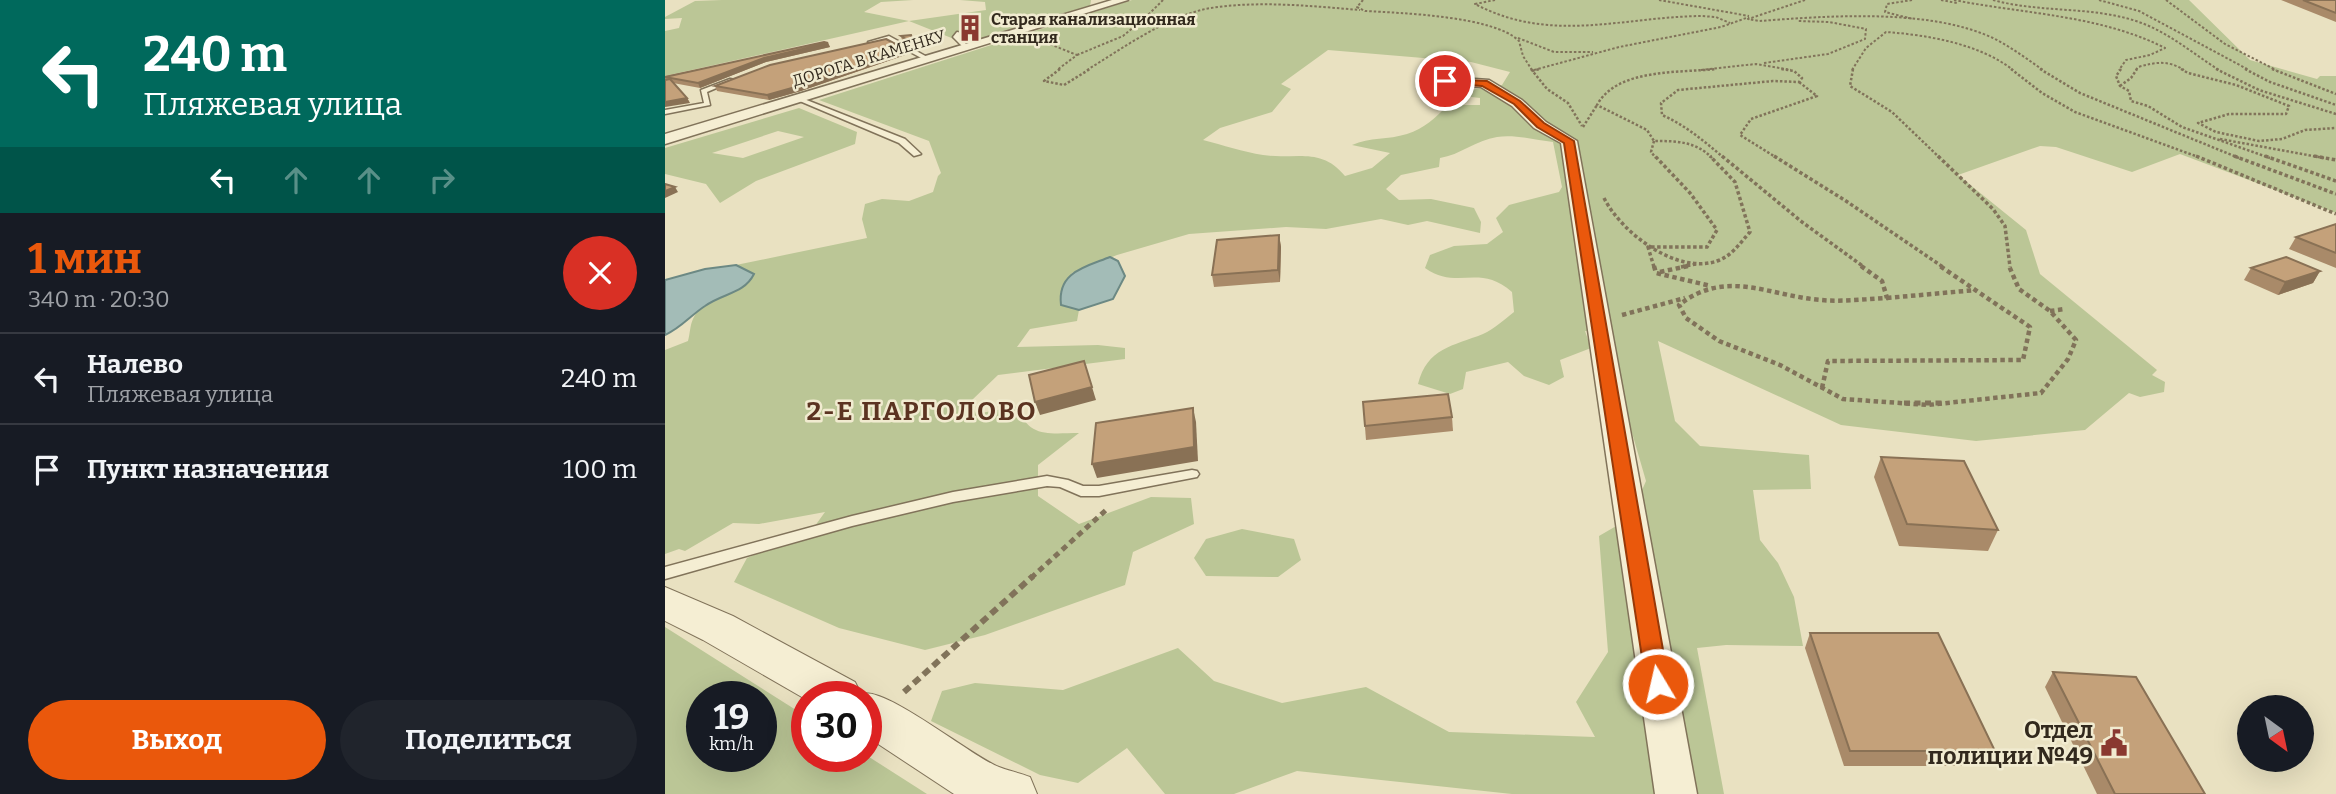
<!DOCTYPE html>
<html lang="ru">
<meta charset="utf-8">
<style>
:root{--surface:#171b24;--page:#20242c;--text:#f1f3f6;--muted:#9ea1a6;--line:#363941;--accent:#ea580c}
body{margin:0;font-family:Bitter,serif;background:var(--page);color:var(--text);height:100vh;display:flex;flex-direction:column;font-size:26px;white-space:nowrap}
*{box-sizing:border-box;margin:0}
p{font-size:23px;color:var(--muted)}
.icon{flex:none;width:38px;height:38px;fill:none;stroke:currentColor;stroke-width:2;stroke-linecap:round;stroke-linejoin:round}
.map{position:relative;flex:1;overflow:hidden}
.sheet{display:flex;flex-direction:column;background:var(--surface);width:665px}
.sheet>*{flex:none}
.banner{background:#00695c;color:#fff;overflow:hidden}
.needle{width:46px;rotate:147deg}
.fabs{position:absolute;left:1572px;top:695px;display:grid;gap:14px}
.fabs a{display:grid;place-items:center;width:77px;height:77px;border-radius:50%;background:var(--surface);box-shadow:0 7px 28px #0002;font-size:35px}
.speed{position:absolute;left:21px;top:681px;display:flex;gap:14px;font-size:35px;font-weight:700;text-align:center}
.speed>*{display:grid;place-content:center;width:91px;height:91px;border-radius:50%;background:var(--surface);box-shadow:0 7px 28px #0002;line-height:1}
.speed small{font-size:18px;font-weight:400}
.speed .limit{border:10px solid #d22;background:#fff;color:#111}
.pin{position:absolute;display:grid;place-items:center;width:60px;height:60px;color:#fff;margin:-30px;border:4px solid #fff;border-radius:50%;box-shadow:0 2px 7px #0007}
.me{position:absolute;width:77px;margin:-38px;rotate:351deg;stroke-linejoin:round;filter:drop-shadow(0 0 5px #0008)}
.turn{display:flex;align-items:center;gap:24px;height:147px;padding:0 28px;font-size:32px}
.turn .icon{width:91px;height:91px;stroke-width:2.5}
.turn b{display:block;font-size:49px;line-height:60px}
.lanes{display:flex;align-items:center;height:66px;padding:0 28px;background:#0003;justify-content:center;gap:35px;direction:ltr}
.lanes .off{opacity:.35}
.round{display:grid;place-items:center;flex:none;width:74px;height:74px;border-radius:37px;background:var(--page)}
.overview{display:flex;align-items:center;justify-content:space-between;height:119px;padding:0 28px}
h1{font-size:42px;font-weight:700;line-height:52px;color:var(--accent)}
.cta{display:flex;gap:14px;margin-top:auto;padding:14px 28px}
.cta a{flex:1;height:80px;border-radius:42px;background:var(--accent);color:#fff;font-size:28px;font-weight:700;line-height:80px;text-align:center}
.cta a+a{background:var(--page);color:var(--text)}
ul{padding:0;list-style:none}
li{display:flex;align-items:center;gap:21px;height:91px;padding:0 28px;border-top:2px solid var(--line)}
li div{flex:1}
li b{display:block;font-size:26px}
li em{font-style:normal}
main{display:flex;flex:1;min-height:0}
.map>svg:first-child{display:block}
.green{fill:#bbc696;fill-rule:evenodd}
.water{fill:#a3bcb7;stroke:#6c8984;stroke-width:2}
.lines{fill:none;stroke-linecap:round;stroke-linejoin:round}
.service-casing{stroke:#81735a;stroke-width:3}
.minor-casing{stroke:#81735a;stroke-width:3}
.tertiary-casing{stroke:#81735a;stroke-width:2}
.path-far5{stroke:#81735a;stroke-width:2;stroke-dasharray:2.5 2;stroke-linecap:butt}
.path-far4{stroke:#81735a;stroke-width:2.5;stroke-dasharray:2.5 2;stroke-linecap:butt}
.path-far3{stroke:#81735a;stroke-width:3.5;stroke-dasharray:3.5 2.5;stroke-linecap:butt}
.path-far2{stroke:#81735a;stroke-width:4.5;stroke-dasharray:4.5 3.5;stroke-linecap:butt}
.path-far1{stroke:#81735a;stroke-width:5;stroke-dasharray:6 4.5;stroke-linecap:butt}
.path{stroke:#81735a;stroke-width:6;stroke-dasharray:8 5;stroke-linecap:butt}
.service{fill:#f5eed3;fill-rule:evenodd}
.minor{fill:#f5eed3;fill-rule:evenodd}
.tertiary{fill:#f5eed3;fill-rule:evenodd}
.wall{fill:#a98a69}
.shaded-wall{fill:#897155}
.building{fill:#c4a17a;stroke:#897155;stroke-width:2}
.route{fill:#ea580c;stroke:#983908;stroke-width:2}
.labels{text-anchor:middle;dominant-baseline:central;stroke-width:5;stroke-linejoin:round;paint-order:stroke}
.far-poi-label{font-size:16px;font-weight:bold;fill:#32291d;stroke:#f1ebd0;text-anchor:start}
.far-street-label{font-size:16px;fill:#32291d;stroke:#f1ebd0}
.near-poi-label{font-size:23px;font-weight:bold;fill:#32291d;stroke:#f1ebd0;text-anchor:end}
.district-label{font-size:26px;font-weight:bold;letter-spacing:2px;fill:#5b3321;stroke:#f1ebd0}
</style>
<main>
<section class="sheet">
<div class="banner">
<div class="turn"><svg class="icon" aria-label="left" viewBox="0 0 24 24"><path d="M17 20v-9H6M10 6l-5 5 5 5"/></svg><div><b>240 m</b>Пляжевая улица</div></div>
<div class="lanes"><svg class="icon" aria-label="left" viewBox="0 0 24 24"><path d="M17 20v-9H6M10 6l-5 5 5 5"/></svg><svg class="icon off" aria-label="ahead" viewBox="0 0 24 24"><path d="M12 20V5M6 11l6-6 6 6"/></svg><svg class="icon off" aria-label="ahead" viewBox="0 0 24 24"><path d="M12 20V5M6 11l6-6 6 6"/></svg><svg class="icon off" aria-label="right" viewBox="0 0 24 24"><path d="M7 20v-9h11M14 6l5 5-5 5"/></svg></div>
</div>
<div class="overview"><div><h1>1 мин</h1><p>340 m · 20:30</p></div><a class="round" style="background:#d93025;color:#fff"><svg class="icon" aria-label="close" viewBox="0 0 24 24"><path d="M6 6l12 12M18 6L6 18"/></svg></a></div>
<ul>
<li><svg class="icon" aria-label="left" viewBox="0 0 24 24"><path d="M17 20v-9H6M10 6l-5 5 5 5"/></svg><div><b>Налево</b><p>Пляжевая улица</p></div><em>240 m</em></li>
<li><svg class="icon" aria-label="arrive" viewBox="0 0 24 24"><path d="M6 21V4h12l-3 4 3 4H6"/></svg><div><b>Пункт назначения</b></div><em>100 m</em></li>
</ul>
<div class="cta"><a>Выход</a><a>Поделиться</a></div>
</section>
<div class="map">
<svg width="1671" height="794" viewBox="0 0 1671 794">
<rect width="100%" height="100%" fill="#e9e1c1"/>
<g class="green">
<path d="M57,0H248L216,2L199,12L244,21L321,10L320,2L295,0H426L425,7L304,45L244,21L0,76V31L14,28L17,18L0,19V17L30,1Z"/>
<path d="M467,0H1524L1585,60L1652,79L1655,76H1671V213L1515,154L1467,172L1391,147L1375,146L1293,175L1361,230L1375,274L1492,370L1487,375L1500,382L1499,392L1475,397L1464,393L1420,430L1311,441L1176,425L993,341L1010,421L1035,446L1144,455L1146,489L1088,490L1095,540L1113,563L1129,597L1138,646L1061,645L1032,648L1059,794H847L632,771L569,794H500L462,748L413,783L375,775L266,721L277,691L310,683L398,690L513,648L549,681L617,703L701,687L784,732L930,737L911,702L943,652L934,536L965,518L981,481L948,367L944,332L920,331L926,348L895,360L899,377L884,385L859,376L843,362L801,372L798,389L785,394L753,384C762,348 788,346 818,334C829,329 840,319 849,312L847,292C814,263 793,291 760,268L765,255L789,246L822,244L838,232L831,218L844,205L894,192L897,187L888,142C871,140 849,134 832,137C811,140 795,155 775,158L774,167L736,175L721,189L734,200L766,199L809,208L816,222L815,233L762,221L743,225L716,219L661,229L621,227L524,234L452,255L407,273L395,293L397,305L414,310L412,321L365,329L352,347L433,345L460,348V359L333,375L306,401L311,414L353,406C362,439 386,433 414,433L373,465V496L414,524L486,497L526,498L529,524L468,552L460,585L320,635L260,650L174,628L69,582L82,558L147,530L160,512L94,524L68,523L20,551L14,549L0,554V350L23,341C25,334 25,325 28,319C38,294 77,298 89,274L71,265L202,238L197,219L200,204L217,199L244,201L268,192L273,176L276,173L264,141L154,100ZM663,50L806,62L845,72L837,85L805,90L798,96L815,98V105H783C771,117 759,129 742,134C723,140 705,137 687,145L725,153L707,168L680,176C656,146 629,160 598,155C578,152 558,145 538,140L555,128L607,112L626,89L616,84Z"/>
<path d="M134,108L192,132L190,144L91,181L55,203L41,184L0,174V148ZM113,131L139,137L78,158L47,153Z"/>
<path d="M577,529L629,539L636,560L613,577L541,576L529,558L541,539Z"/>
<path d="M0,627L142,717V756L201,755L262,794H0ZM37,696H96V756H37Z"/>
</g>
<g class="water">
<path d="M445,257L453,261L460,276L448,299L414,310L396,305C392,272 420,267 445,257Z"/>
<path d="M71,265L89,274C79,294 58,293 40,306C26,315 16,328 0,335V280L40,269Z"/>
</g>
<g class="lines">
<defs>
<g id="service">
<path d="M292,32L297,33L294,37L303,46V48H299L288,37Z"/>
<path d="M224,36L264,58L265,59L260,60L223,40L206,44L203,42Z"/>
<path d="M65,79L70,80L42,92L45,105L0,114V110L39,103L36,90Z"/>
<path d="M130,97H134L240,139L256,154L249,156L234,143L130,99Z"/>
<path d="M527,470L532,471L534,474L532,477L434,496H416L395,487L382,486L288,502L187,526L0,579V567L187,516L288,492L382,476L403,480L418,486H434Z"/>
</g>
<g id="minor">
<path d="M447,0H463L0,144V134Z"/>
<path d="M780,77L824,80L857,100L881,122L912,141L1032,794H990L896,143L869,128L847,106L816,87L775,84V78Z"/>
</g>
<path id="tertiary" d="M0,587L68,616L190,682L196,694C220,685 307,757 334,767C344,771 355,773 365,777L372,794H289L201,736V696H142V700L38,640L0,621Z"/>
</defs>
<use href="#service" class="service-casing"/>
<use href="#minor" class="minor-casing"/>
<use href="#tertiary" class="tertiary-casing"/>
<g class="path-far5">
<path d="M498,0L482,16L507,22"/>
<path d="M698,0L692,7L700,11C736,13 829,16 854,41L858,56L867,70"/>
<path d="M830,0L810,4C886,44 956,17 1036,16L1051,17L1065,23"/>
<path d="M994,0L1084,16"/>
<path d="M1140,0L1083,19L1094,21C1164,16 1263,8 1328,38C1346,47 1362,59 1378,70"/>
<path d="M1247,0L1222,4L1220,12L1248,19"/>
<path d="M1276,0L1292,3"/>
<path d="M1289,0C1360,14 1435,15 1500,48L1485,55L1461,60L1454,70"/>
<path d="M1328,0C1375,13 1425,6 1471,21C1502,31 1527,53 1554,70"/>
<path d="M1434,0L1474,11L1584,70"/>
<path d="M1501,0L1560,44L1611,70"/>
<path d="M853,38L889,52H928"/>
<path d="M377,41L412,55L392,70"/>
<path d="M412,55L458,36L482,16"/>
<path d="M1099,63L1163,54L1200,39L1201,29L1164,22L1133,21"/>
<path d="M422,70C458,48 498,19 540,9C590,0 645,6 695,10"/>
<path d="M869,70L954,47L1056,27L1084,17"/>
<path d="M1036,70L1091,64L1126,70"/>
<path d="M1187,70L1201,48L1221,32C1263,35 1315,44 1348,70"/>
<path d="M1471,70L1473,67C1491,62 1503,60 1519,70"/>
</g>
<g class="path-far4">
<path d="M395,69L379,81L399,85L425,69"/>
<path d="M866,69L882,89L903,103L917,126"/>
<path d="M1188,69L1185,86L1227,112L1275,158"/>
<path d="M1346,69L1377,93L1410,112L1536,158"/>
<path d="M1375,69L1415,93L1574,158"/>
<path d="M1456,69L1451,76L1455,86L1464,91L1466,101L1483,106L1517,127L1605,158"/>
<path d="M1516,69L1523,73L1571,85L1624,106L1621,114H1564L1533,123L1551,132L1594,141L1617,139L1640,130L1671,128"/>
<path d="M1551,69L1594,90L1671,114"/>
<path d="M1580,69L1605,82L1671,105"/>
<path d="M1607,69L1671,94"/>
<path d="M867,71L875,69"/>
<path d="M1455,86L1466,78L1472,69"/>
<path d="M918,127L932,105"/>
<path d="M1555,139L1659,158"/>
<path d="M989,141L986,152L991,158"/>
<path d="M1047,158C1031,141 1010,141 989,141L982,130L932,105C952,68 1015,73 1051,69"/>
<path d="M1059,158C1039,141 1020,125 997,115L996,103L1013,90L1108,81L1134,82L1137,78L1129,71L1116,69"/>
<path d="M1112,158L1075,135L1086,119L1152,96L1134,82"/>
</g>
<g class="path-far3">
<path d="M1057,156L1137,222L1199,267"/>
<path d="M1109,156L1181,201L1278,267"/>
<path d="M1273,156L1328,209L1340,226L1345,267"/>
<path d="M1531,156L1671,214"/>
<path d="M1569,156L1671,194"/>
<path d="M1600,156L1671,181"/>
<path d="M1649,156L1671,160"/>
<path d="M939,198C956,232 1011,275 1052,261C1067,256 1075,243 1085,232L1070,182L1045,156"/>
<path d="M989,267L983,247H1042L1052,230L1025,193L990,156"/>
<path d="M1016,267L1031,264"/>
</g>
<g class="path-far2">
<path d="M989,266L991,273L1046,286"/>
<path d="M1196,266L1217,281L1222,298C1200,299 1178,302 1156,300C1104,296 1061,268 1014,305L1021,318L1054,341L1115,365L1178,399L1263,405L1376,393L1403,359L1411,340L1385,311L1354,289L1344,266"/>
<path d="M995,272L1023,266"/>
<path d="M1222,298L1311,290"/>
<path d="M1385,311L1400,309"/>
<path d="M957,315L1020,298"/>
<path d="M1157,388L1163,361L1358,360L1365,327L1275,266"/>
</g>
<g class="path-far1">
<path d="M1239,403H1279"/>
<path d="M366,578L441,510"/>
</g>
<path class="path" d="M239,692L368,576"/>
<use href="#service" class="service"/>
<use href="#minor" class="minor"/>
<use href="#tertiary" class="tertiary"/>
</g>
<g class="wall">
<path d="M1616,0H1671V22Z"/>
<path d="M246,35L250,48L237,40L236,36Z"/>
<path d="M163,43L165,47L101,62L35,88L8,83L22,98L25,103L0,79V76Z"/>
<path d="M243,54L136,91L104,100L52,91L50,86Z"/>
<path d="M1671,224V268L1624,249L1631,237Z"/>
<path d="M614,235L616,247L615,282L549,287L547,275Z"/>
<path d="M1586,268L1655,271L1648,283L1613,295L1579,280Z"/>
<path d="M698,402L787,417L788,431L701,440Z"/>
<path d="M1216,457L1333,530L1323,551L1234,546L1209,477Z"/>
<path d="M1145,633L1330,751L1321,766H1179L1140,648Z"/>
<path d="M1388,672L1540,794H1432L1380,687Z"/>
</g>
<g class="shaded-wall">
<path d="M163,43L165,47L101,62L35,88L33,83L99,58Z"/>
<path d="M242,50L243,54L136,91L104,100L102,95Z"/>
<path d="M22,98L25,103L0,107V102Z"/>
<path d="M10,187L13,192L0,198V191Z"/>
<path d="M614,235L616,247L615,282L613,270Z"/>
<path d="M1655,271L1648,283L1613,295L1620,282Z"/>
<path d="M419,361L431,400L375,415L370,402Z"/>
<path d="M528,408L531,422L533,461L432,478L427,464Z"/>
</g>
<g class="building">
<path d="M1638,0H1671V13Z"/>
<path d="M246,35L248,43L236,36Z"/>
<path d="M221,39L242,50L134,86L102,95L50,86L105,65Z"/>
<path d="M159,42L163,43L99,58L33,83L0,77Z"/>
<path d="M5,79L22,98L0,102V80Z"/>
<path d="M0,184L10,187L0,191Z"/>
<path d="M1671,224V253L1631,237Z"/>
<path d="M614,235L613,270L547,275L552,240Z"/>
<path d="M1621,257L1655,271L1620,282L1586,268Z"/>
<path d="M419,361L427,387L370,402L364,375Z"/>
<path d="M783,394L787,417L700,426L698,402Z"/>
<path d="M528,408L529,447L427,464L431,423Z"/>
<path d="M1216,457L1299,461L1333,530L1242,524Z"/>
<path d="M1145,633H1273L1330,751H1185Z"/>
<path d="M1388,672L1471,677L1540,794H1450Z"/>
</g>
<path class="route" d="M780,79L822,81L855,101L879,123L909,141L1004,684L1001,690L993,693L985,690L981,684L899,143L872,127L849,104L817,86L777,83Z"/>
<defs>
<symbol id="building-bare" viewBox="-9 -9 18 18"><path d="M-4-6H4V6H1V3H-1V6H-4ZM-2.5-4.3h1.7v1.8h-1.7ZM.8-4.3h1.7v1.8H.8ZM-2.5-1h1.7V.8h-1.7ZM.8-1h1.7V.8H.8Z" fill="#8a3930" stroke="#f1ebd0" stroke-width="2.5" paint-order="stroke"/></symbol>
<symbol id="civic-bare" viewBox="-9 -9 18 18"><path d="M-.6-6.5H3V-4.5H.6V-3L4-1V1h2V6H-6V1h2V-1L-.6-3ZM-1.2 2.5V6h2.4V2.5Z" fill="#8a3930" stroke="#f1ebd0" stroke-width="2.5" paint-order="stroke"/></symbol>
</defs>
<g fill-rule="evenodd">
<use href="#building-bare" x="286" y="9" width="38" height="38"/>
<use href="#civic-bare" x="1430" y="724" width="38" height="38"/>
</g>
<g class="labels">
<g class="far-poi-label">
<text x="326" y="19">Старая канализационная<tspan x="326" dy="18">станция</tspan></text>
</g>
<g class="far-street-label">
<text transform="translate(204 58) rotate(-17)">ДОРОГА В КАМЕНКУ</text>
</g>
<g class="near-poi-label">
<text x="1428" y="730">Отдел<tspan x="1428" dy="26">полиции №49</tspan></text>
</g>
<g class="district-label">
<text x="257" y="411">2-Е ПАРГОЛОВО</text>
</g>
</g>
</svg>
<div class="fabs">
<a><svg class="needle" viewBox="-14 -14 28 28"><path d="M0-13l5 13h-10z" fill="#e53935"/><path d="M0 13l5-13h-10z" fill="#9ea1a6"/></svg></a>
</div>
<div class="speed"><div>19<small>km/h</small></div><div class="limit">30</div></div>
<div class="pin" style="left:780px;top:81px;background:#d93025"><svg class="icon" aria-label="arrive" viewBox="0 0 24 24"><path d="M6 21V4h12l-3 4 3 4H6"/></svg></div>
<svg class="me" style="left:993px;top:684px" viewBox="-20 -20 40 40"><circle r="17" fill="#ea580c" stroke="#fff" stroke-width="3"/><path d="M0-11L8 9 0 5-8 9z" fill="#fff"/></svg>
</div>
</main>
